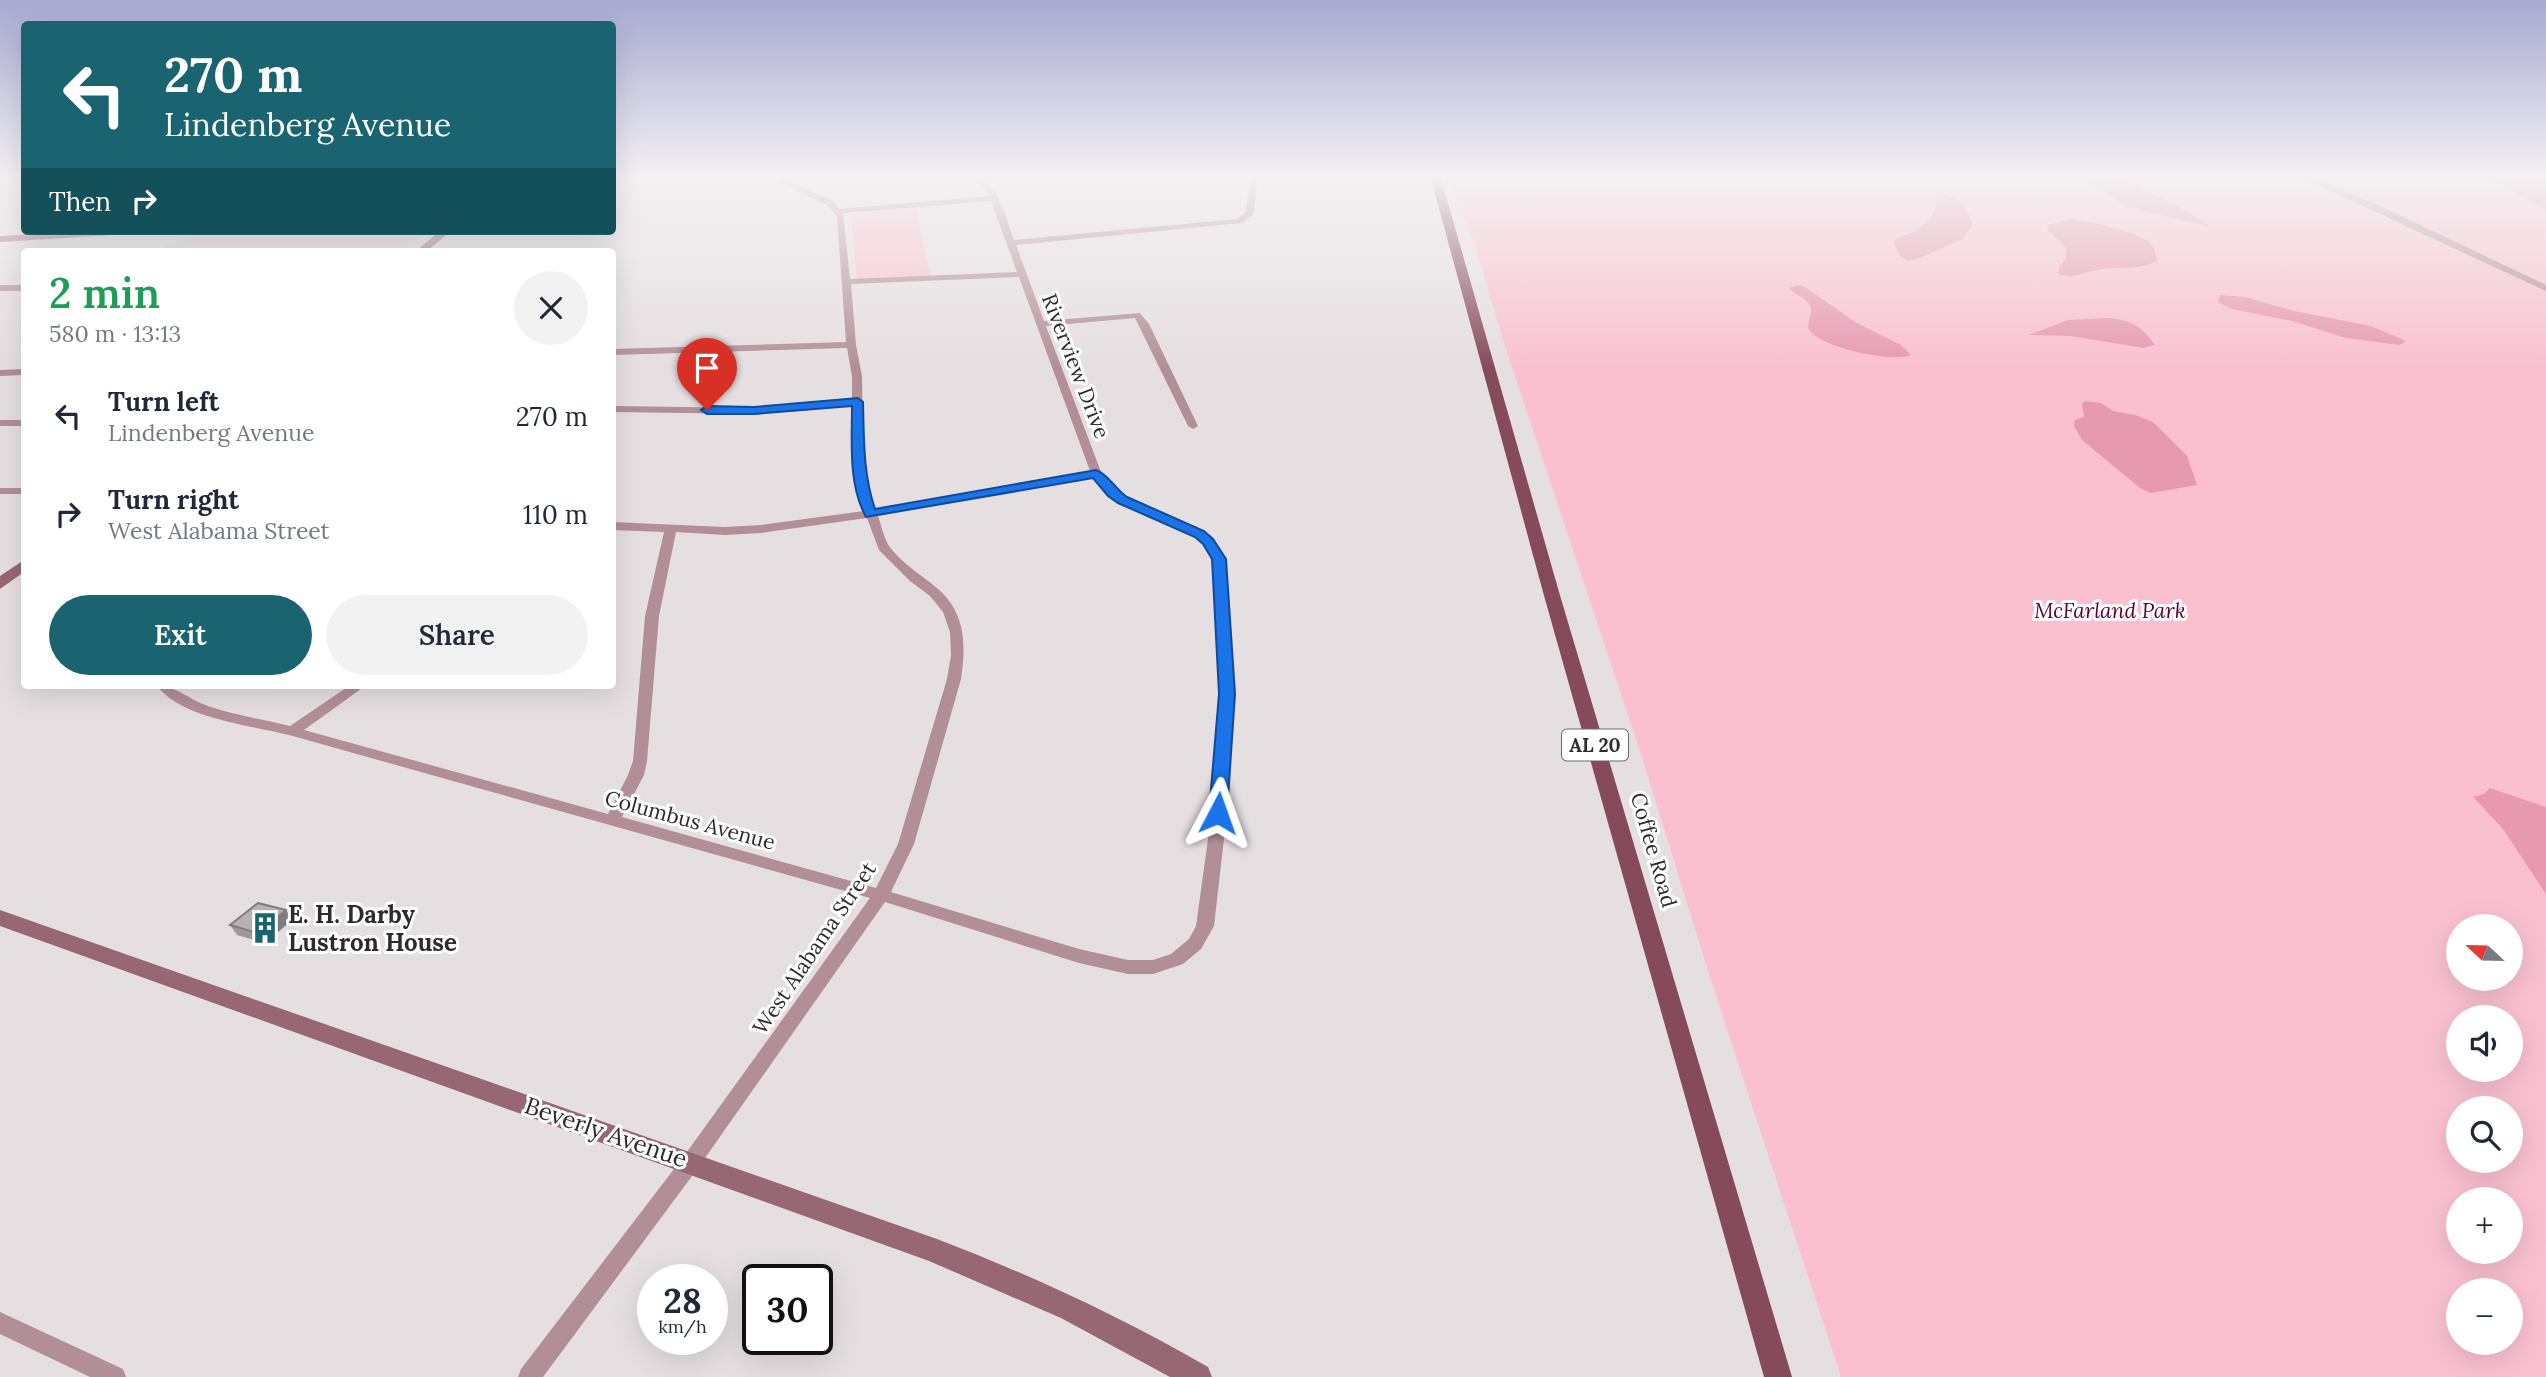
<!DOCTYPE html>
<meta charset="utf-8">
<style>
:root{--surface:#fff;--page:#f2f2f3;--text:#1f2937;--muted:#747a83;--accent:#196470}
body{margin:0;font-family:Lora,serif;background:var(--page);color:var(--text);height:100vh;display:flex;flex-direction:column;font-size:26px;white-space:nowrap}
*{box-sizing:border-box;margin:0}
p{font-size:23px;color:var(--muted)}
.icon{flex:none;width:38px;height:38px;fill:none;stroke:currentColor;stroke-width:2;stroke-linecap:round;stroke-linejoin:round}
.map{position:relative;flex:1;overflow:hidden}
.details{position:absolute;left:21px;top:248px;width:595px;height:441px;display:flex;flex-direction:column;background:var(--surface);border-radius:7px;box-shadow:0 7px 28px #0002}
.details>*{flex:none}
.hud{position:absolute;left:21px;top:21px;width:595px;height:214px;border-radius:7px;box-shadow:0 7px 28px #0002;background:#196470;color:#fff;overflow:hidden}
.needle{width:46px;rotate:292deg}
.controls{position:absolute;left:2446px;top:914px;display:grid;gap:14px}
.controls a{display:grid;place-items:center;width:77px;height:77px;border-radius:50%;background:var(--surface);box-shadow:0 7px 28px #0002;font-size:35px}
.speed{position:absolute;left:637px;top:1264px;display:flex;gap:14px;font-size:35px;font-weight:700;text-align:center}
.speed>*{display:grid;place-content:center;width:91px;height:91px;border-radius:50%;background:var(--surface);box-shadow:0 7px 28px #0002;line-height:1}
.speed small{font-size:18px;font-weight:400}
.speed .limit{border:4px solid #111;border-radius:10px;background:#fff;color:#111}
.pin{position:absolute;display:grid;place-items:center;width:60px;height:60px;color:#fff;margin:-72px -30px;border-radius:50% 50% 50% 0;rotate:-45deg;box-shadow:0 0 7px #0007}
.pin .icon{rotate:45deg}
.me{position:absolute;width:77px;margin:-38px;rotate:4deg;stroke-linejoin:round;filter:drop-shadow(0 0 5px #0008)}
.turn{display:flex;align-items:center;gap:24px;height:147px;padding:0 28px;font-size:32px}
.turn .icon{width:91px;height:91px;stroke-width:2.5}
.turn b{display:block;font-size:49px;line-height:60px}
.then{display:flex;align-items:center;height:66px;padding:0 28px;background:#0003;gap:14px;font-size:26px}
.round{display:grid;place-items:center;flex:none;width:74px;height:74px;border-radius:37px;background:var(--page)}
.summary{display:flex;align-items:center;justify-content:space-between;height:119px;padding:0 28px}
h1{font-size:42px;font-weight:600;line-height:52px;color:#1e9e55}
.cta{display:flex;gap:14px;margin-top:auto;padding:14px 28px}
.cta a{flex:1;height:80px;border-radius:42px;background:var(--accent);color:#fff;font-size:28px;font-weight:600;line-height:80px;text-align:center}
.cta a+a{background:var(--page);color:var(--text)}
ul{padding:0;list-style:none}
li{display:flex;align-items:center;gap:21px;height:98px;padding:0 28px}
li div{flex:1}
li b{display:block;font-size:26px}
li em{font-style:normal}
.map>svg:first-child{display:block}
.built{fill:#e1d2d6}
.green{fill:#fac0d0;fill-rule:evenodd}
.water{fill:#e799b0}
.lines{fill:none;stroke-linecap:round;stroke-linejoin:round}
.street{fill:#b28f98;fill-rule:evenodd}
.secondary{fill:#986775;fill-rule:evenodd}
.primary{fill:#854a5c;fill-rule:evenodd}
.wall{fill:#9e989a}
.shaded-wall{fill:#817c7d}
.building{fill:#b8b1b3;stroke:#817c7d;stroke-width:2}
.route{fill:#1a73e8;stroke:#114b97;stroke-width:2}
.labels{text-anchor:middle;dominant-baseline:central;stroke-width:6;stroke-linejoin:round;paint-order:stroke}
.shield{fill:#fff;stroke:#6d6b6b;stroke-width:2}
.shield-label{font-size:19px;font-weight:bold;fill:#2e2b2c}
.street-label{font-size:21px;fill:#2e2b2c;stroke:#fff}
.park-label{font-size:21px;font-style:italic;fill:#5d002c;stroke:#fff}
.near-poi-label{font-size:24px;font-weight:bold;fill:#2e2b2c;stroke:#fff;text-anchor:start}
.near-street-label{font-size:24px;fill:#2e2b2c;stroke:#fff}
</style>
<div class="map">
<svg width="2546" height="1377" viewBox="0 0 2546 1377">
<rect width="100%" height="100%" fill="#e6dfe1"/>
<path class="built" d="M200,231H429L400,252H153Z"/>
<g class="green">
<path d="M1448,175H1478L1492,186L1488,175H2484L2546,210V1377H1841L1708,971L1640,751L1505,346L1473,239L1457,203ZM2459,926H2511V978H2459ZM2459,1017H2511V1069H2459ZM2459,1108H2511V1160H2459ZM2459,1199H2511V1251H2459ZM2459,1290H2511V1342H2459Z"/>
<path d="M916,208L930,276L857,279L851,214Z"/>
</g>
<g class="water">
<path d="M2073,175C2084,175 2096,173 2106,176C2131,181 2191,211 2210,227L2125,206L2085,179Z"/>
<path d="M2484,175H2546V210Z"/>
<path d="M1941,193L1963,202L1973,224L1963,239L1917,259L1907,260L1900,256L1894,243L1896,239C1914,233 1942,219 1935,196Z"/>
<path d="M2071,219C2087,221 2143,232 2152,245C2155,249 2156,256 2157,261C2138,271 2118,266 2097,270C2082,273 2074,279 2059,274V267L2066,259V248L2048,230L2047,225Z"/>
<path d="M1798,285L1805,287L1855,322L1901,345L1911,355C1892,363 1825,348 1811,332C1805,326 1811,318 1811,311C1811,298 1796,297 1789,288Z"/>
<path d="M2220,295L2245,297L2294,311L2371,326L2406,341L2399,345L2346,338L2292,321L2232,309L2218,302Z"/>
<path d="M2110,318C2132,321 2142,326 2155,345L2144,348L2070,336L2029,335L2068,320Z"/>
<path d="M2086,401L2101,403L2113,411L2135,415L2153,422L2187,456L2197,485L2151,493L2140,488L2082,440L2074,426L2075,420L2084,417L2082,403Z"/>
<path d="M2490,788L2546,807V894L2503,829L2473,797L2484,794Z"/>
</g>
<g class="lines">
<g class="street">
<path d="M765,175H775L833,201L839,209L989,196L984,187L965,175H1021L1017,177L982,180C1001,191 1006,220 1014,240L1237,219L1246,212L1250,175H1258L1254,213L1242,223L1016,245L1044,321L1140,313L1149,324L1198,426L1193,429L1188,426L1135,318L1046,326L1101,472L1116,491L1127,498L1204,531L1213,538L1225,559L1234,694L1224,839L1214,926L1201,949L1183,964L1153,974H1128L1079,963L885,902L698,1168L543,1377H518L521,1369L684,1156L870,898L289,735C250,725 183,719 157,686C177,686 188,699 208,706C234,715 262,719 290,726L349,686H365L304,730L608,814L628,775L633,761L645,616L664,532L612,530V522L725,527L761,525L864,511C852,477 852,442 852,406L754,414L612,412V406L754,408L852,399V376L847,348L612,355V349L846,342L837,215L827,205ZM991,201L1017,272L850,279L843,213ZM1019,277L1090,471L875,510L868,489L863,451L862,376L856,345L851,284ZM1093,477L1108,495L1119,502L1196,537L1204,543L1213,559L1220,694L1208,839L1196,926L1189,939L1171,954L1153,960H1128L1079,949L891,892L914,844L961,679C966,646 966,613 938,589C922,575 902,564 889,546C884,538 881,525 878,516ZM867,518L879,550L910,581L930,596L943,612L950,632L951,655L947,679L898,844L876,888L622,817L644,775L647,761L659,616L676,532L725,535L761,533Z"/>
<path d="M2296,175H2306L2374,203L2546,285V291Z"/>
<rect x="0" y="285" width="24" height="6"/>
<path d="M24,369V375L0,376V370Z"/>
<rect x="0" y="420" width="24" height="6"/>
<rect x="0" y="488" width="24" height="6"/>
<path d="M0,1312L123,1369L126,1377H90L0,1334Z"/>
</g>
<g class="secondary">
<path d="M79,231H133L128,234L0,242V236Z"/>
<path d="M440,231H451L426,252H415Z"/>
<path d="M24,560V572L0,589V576Z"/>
<path d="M0,910L937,1239C1031,1275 1121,1317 1208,1367L1212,1377H1170L1061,1318L929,1261L0,926Z"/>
</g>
<path class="primary" d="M1430,175H1440L1559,592L1792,1377H1764L1543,592Z"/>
</g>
<path class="wall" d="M286,910L292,920L265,943L237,935L230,925Z"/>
<path class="shaded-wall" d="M286,910L292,920L265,943L258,933Z"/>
<path class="building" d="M258,903L286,910L258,933L230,925Z"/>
<linearGradient id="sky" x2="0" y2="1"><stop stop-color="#a7a9d2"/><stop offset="0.48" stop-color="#f4f1f2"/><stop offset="1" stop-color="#f4f1f2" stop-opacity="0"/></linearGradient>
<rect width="2546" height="368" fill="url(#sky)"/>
<path class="route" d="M858,398L863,402C864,438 863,474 875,509L1096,470C1108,474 1116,490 1127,497L1204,531L1213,539L1226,559L1235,694L1227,813L1224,818L1218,819L1209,813L1219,694L1212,559L1203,544L1195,537L1118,503L1108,496L1093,478L866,517C848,484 852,442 852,406L754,414H707L701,410L707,406L754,407Z"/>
<defs>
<symbol id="building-bare" viewBox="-9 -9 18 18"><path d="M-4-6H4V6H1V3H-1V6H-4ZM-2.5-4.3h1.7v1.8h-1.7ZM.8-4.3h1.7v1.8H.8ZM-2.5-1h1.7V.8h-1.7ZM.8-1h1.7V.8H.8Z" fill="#196470" stroke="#fff" stroke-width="2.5" paint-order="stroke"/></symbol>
</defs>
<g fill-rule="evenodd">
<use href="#building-bare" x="243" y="906" width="44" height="44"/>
</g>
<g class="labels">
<rect class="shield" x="1562" y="729.5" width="66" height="31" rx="5"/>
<g class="shield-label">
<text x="1595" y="745">AL 20</text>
</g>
<g class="street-label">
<text transform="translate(1076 366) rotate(69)">Riverview Drive</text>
<text transform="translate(690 820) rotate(15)">Columbus Avenue</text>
<text transform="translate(1654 850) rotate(74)">Coffee Road</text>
<text transform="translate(814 948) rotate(-56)">West Alabama Street</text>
</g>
<g class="park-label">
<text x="2110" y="610">McFarland Park</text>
</g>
<g class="near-poi-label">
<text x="288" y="914">E. H. Darby<tspan x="288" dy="28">Lustron House</tspan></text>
</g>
<g class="near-street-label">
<text transform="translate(606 1132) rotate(19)">Beverly Avenue</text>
</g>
</g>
</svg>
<div class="controls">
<a><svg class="needle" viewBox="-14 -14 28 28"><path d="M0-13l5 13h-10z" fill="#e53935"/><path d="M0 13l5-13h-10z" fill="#747a83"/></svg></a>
<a><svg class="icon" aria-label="sound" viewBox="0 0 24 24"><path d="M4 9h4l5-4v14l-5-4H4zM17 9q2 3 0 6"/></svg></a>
<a><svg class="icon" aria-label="search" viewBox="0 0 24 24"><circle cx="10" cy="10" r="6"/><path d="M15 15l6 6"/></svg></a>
<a>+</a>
<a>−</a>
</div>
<div class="speed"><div>28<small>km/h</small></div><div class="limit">30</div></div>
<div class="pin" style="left:707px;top:410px;background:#d93025"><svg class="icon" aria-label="arrive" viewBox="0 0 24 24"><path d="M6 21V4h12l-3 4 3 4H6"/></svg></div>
<svg class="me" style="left:1218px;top:813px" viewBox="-20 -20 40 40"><path d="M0-17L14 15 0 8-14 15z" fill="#1a73e8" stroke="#fff" stroke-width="4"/></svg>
<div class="hud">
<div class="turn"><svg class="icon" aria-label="left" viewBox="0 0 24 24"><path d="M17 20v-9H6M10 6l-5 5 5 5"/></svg><div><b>270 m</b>Lindenberg Avenue</div></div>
<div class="then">Then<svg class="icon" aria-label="right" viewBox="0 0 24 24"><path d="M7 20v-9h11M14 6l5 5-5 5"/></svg></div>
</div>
<section class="details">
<div class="summary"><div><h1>2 min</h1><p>580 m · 13:13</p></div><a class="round"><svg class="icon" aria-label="close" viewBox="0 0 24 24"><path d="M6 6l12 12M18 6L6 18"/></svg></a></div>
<ul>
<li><svg class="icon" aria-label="left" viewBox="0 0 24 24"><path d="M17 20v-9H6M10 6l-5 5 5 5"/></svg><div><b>Turn left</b><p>Lindenberg Avenue</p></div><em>270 m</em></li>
<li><svg class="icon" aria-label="right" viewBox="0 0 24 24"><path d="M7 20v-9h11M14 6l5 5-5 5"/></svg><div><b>Turn right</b><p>West Alabama Street</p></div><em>110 m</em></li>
</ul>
<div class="cta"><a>Exit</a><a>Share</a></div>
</section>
</div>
